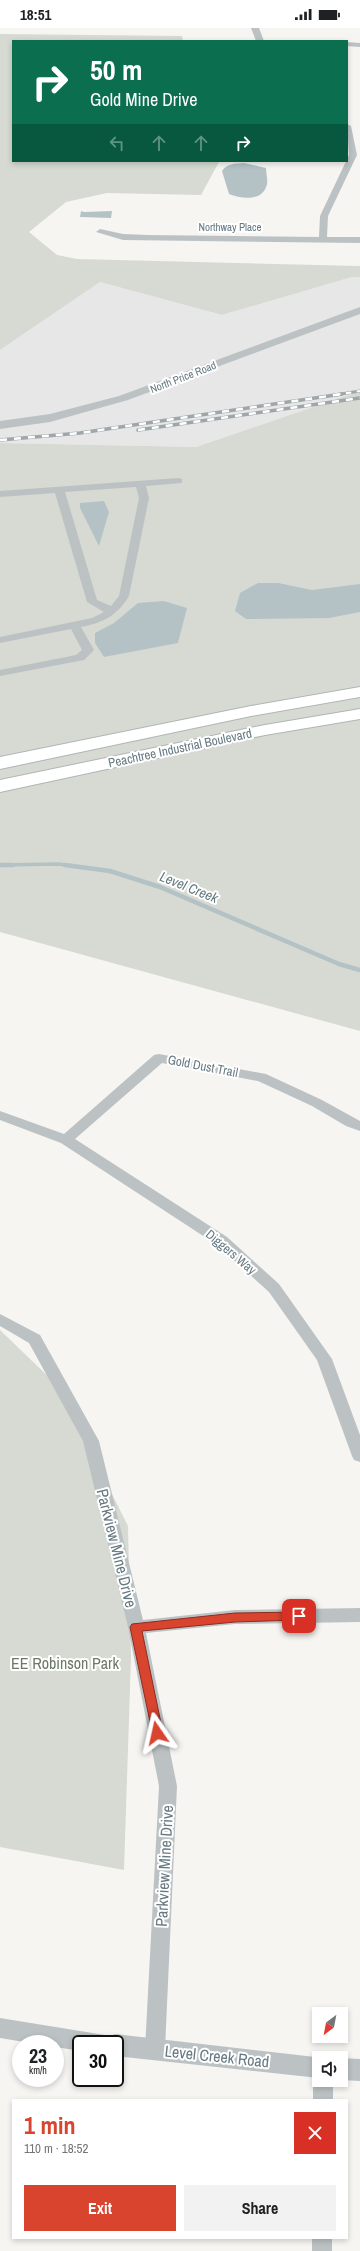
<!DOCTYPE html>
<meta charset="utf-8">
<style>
:root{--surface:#fff;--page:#f2f2f2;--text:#202124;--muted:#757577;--accent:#d9442f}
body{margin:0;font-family:"Archivo Narrow",sans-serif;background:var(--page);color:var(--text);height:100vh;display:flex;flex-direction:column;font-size:15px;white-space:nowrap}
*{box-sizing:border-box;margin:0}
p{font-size:13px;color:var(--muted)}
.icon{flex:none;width:22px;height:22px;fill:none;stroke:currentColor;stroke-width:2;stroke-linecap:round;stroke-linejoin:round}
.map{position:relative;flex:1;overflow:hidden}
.details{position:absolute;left:12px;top:2071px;width:336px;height:140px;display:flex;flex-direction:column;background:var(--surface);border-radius:0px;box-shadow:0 2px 6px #0003}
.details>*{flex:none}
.banner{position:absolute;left:12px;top:12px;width:336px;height:122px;border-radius:0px;box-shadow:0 2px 6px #0003;background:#0b6e4f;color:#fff;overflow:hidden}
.needle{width:26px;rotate:212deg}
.tools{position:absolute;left:312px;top:1979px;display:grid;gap:8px}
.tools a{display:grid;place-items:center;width:36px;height:36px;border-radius:0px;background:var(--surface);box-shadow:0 2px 6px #0003;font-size:20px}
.speed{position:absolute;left:12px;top:2007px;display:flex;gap:8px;font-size:20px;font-weight:700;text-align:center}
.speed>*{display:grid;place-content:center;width:52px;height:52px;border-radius:50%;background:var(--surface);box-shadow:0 2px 6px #0003;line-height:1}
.speed small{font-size:10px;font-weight:400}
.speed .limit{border:2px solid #111;border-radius:6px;background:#fff;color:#111}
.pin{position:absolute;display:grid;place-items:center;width:34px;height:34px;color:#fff;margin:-17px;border-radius:8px;box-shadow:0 2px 6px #0006}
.me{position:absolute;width:44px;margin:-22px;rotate:349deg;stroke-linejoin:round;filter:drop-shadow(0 0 3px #0008)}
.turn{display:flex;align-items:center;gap:14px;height:84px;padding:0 12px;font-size:18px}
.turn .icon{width:52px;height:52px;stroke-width:2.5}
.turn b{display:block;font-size:28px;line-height:34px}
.lanes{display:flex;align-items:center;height:38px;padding:0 12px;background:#0003;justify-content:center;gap:20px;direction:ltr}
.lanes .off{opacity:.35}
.round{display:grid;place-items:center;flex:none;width:42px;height:42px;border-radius:0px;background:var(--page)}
.head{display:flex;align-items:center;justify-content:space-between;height:68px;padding:0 12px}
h1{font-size:24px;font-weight:700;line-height:30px;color:var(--accent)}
.action{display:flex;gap:8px;margin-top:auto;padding:8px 12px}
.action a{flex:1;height:46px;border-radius:0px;background:var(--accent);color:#fff;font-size:16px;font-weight:700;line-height:46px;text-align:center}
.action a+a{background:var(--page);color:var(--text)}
.status{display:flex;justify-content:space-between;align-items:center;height:28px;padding:0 20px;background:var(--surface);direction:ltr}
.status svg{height:11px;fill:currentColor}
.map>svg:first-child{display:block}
.built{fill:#e6e7e6}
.green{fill:#d6dad2}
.water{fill:#b4c2c5}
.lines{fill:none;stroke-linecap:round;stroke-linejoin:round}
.stream-far1{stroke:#b4c2c5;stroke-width:3.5}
.stream{stroke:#b4c2c5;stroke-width:4.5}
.trunk-casing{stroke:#b0b5b7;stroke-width:2}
.minor{fill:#bcc2c4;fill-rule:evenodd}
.tertiary{fill:#bcc2c4;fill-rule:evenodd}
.trunk{fill:#fff;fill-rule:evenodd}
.rail-far1-casing{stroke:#9ea6aa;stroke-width:3}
.rail-casing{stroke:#9ea6aa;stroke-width:3.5}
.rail-far1{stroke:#fff;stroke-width:2;stroke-dasharray:5.5;stroke-linecap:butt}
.rail{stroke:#fff;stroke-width:2.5;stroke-dasharray:7;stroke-linecap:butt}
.route{fill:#d9442f;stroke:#8d2c1f}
.labels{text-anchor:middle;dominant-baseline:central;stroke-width:4;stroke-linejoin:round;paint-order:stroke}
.far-street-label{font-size:11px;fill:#667982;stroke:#fff}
.street-label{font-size:13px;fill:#667982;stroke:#fff}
.water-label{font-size:14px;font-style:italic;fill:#627a7f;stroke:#fff}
.near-street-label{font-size:16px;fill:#667982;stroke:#fff}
.near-park-label{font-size:16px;fill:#6b7965;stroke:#fff}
</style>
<div class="status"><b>18:51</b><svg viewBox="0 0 49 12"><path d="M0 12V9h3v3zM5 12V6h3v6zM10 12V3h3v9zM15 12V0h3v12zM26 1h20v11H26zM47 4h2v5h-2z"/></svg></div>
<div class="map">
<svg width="360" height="2223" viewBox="0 0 360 2223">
<rect width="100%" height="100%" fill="#f6f5f2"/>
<path class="built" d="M352,249H360V363L196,419L0,415V322L100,254L222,287Z"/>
<g class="green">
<path d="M0,6L182,8L183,13H13V133H235L219,134L201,167L107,165L66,174L29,204L57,227L77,231L360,238V249H352L222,287L100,254L0,322Z"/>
<path d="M360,363V1003L0,904V415L196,419Z"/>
<path d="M0,1302L57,1357L128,1498L131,1629L124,1842L0,1819Z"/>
</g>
<g class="water">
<path d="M244,135L266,140C266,145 268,152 267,156C263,174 242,171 229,166L222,143C227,135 235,136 244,135Z"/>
<path d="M81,183L84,184L112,183L111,190L80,189Z"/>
<path d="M104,473L109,484L99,518L80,480V475Z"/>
<path d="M258,555H278L312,562L360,556V584L329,590L246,591L235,583L240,565Z"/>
<path d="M164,573L187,580L178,615L104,629L95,615V605L114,595L138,575Z"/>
</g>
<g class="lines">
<path class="stream-far1" d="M0,837L59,836L72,838"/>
<g class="stream">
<path d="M0,837H13"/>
<path d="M65,837L110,843L160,859L339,936L360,942"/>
</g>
<defs>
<g id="trunk">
<path d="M360,659V669L251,688L0,741V729L251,678Z"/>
<path d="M360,681V691L265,707L0,764V752L265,697Z"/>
</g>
</defs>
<use href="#trunk" class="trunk-casing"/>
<g class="minor">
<path d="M251,0H259L264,13H256Z"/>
<path d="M347,14L360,15V19L347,18Z"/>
<path d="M347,96L351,98L357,127L328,188L327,209H360V215L123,212L96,204L100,201L123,206L148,207L319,209L320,188L349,127Z"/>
<path d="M178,450L182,451V455L146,458L149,470L129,568C118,587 103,595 81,599L94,622L84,632L0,648V642L76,627L82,622L71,601L0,615V609L92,590L104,584L87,574L55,465L0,469V463ZM136,459L139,470L119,568L111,578L97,572L65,464Z"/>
<path d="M159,1026L266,1046L322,1072L360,1093V1103L346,1098L312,1078L258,1053L162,1035L75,1111L227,1209L279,1256L332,1331L360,1407V1434L354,1432L352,1428L317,1332L269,1264L217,1217L61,1115L0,1092V1083L64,1106L154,1027Z"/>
<path d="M0,1286L40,1307L99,1413L143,1592L235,1582L360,1580V1594L235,1596L146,1605L177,1758L165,2021L162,2027L155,2030L148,2027L145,2021L159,1758L128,1599L83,1413L29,1315L0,1298Z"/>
<path d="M319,2045V2052H333V2072H313V2052L316,2046Z"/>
<rect x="312" y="2210" width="20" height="13"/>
</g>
<g class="tertiary">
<path d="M360,279V286L128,372L50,394L0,401V393L50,386L119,368Z"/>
<path d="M0,1990L111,2008L115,2006L324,2030H319V2050L115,2028V2016H81V2023L55,2019V2016H36L0,2010Z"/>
<path d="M341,2030L360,2031V2053L341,2052Z"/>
</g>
<use href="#trunk" class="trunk"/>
<defs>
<path id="rail-far1" d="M335,367L360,363"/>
<g id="rail">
<path d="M138,402L360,370"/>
<path d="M0,412L80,405L342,366"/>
</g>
</defs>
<use href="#rail-far1" class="rail-far1-casing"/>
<use href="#rail" class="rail-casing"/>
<use href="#rail-far1" class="rail-far1"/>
<use href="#rail" class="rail"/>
</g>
<path class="route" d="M299,1584L304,1588L299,1592L235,1594L142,1603L163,1705L161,1708H153L130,1599L132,1596L235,1585Z"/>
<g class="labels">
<g class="far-street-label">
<text x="230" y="199">Northway Place</text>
<text transform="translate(183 349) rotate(-21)">North Price Road</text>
</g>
<g class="street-label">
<text transform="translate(180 720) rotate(-12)">Peachtree Industrial Boulevard</text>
<text transform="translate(203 1038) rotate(11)">Gold Dust Trail</text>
<text transform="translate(231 1224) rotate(40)">Diggers Way</text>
</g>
<g class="water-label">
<text transform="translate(189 859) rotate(22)">Level Creek</text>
</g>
<g class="near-street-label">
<text transform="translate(117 1520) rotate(76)">Parkview Mine Drive</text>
<text transform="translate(164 1838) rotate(-87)">Parkview Mine Drive</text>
<text transform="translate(217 2028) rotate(6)">Level Creek Road</text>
</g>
<g class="near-park-label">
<text x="65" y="1635">EE Robinson Park</text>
</g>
</g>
</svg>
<div class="tools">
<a><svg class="needle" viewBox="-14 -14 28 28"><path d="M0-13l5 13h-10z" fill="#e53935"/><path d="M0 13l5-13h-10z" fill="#757577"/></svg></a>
<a><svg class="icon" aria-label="sound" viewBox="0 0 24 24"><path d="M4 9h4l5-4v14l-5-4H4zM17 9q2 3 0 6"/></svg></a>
</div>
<div class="speed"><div>23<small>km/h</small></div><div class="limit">30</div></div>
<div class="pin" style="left:299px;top:1588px;background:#d93025"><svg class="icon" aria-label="arrive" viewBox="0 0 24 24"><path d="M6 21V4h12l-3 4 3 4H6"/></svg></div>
<svg class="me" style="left:157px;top:1705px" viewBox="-20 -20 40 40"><path d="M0-17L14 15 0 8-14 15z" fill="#d9442f" stroke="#fff" stroke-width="4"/></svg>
<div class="banner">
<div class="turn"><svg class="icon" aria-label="right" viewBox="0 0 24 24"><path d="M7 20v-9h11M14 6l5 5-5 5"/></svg><div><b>50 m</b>Gold Mine Drive</div></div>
<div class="lanes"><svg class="icon off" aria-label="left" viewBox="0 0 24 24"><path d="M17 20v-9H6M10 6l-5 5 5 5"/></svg><svg class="icon off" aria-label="ahead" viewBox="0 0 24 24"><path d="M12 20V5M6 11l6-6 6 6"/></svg><svg class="icon off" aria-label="ahead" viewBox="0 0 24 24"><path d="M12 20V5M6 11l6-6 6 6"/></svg><svg class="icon" aria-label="right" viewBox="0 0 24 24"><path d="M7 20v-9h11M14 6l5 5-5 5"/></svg></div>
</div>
<section class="details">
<div class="head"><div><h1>1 min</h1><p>110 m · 18:52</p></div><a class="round" style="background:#d93025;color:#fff"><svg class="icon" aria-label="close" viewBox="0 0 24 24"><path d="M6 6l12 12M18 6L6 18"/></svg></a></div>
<div class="action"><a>Exit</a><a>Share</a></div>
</section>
</div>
